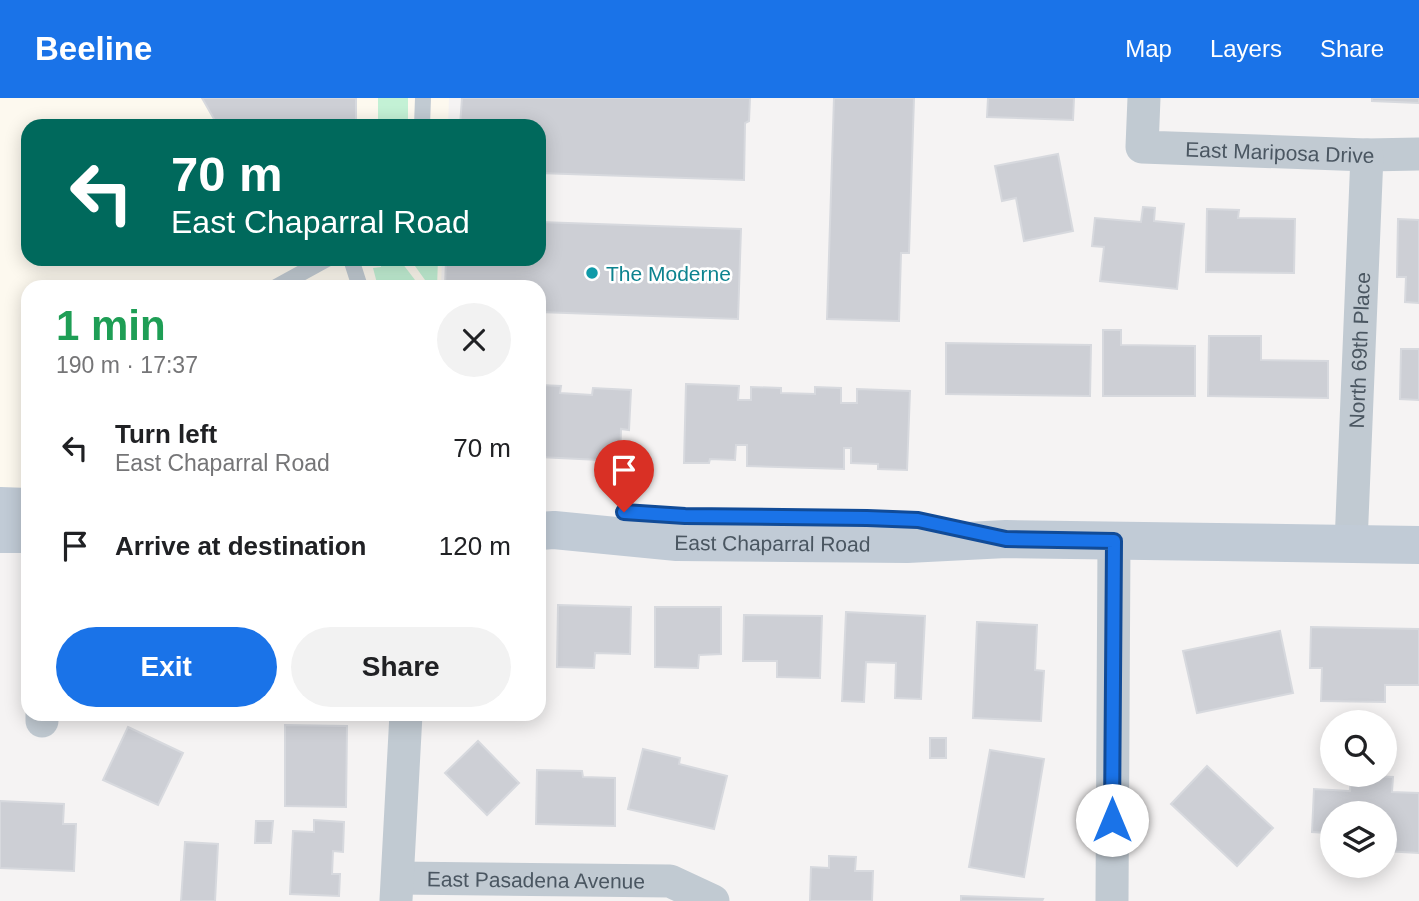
<!DOCTYPE html>
<meta charset="utf-8">
<style>
:root{--surface:#fff;--page:#f2f2f2;--text:#202124;--muted:#757577;--accent:#1a73e8}
body{margin:0;font-family:Helvetica,sans-serif;background:var(--page);color:var(--text);height:100vh;display:flex;flex-direction:column;font-size:26px;white-space:nowrap}
*{box-sizing:border-box;margin:0}
p{font-size:23px;color:var(--muted)}
.icon{flex:none;width:38px;height:38px;fill:none;stroke:currentColor;stroke-width:2;stroke-linecap:round;stroke-linejoin:round}
.map{position:relative;flex:1;overflow:hidden}
.details{position:absolute;left:21px;top:182px;width:525px;height:441px;display:flex;flex-direction:column;background:var(--surface);border-radius:21px;box-shadow:0 4px 18px #0003}
.details>*{flex:none}
.top-card{position:absolute;left:21px;top:21px;width:525px;height:147px;border-radius:21px;box-shadow:0 4px 18px #0003;background:#00695c;color:#fff;overflow:hidden}
.fabs{position:absolute;left:1320px;top:612px;display:grid;gap:14px}
.fabs a{display:grid;place-items:center;width:77px;height:77px;border-radius:50%;background:var(--surface);box-shadow:0 4px 18px #0003;font-size:35px}
.pin{position:absolute;display:grid;place-items:center;width:60px;height:60px;color:#fff;margin:-72px -30px;border-radius:50% 50% 50% 0;rotate:-45deg;box-shadow:0 0 7px #0007}
.pin .icon{rotate:45deg}
.me{position:absolute;width:77px;margin:-38px;rotate:0deg;stroke-linejoin:round;filter:drop-shadow(0 0 5px #0008)}
.turn{display:flex;align-items:center;gap:24px;height:147px;padding:0 35px;font-size:32px}
.turn .icon{width:91px;height:91px;stroke-width:2.5}
.turn b{display:block;font-size:49px;line-height:60px}
.round{display:grid;place-items:center;flex:none;width:74px;height:74px;border-radius:37px;background:var(--page)}
.summary{display:flex;align-items:center;justify-content:space-between;height:119px;padding:0 35px}
h1{font-size:42px;font-weight:600;line-height:52px;color:#1e9e55}
.primary-button{display:flex;gap:14px;margin-top:auto;padding:14px 35px}
.primary-button a{flex:1;height:80px;border-radius:42px;background:var(--accent);color:#fff;font-size:28px;font-weight:600;line-height:80px;text-align:center}
.primary-button a+a{background:var(--page);color:var(--text)}
ul{padding:0;list-style:none}
li{display:flex;align-items:center;gap:21px;height:98px;padding:0 35px}
li div{flex:1}
li b{display:block;font-size:26px}
li em{font-style:normal}
header{display:flex;align-items:center;gap:42px;box-sizing:border-box;height:98px;padding:0 35px;background:var(--accent);color:#fff}
header strong{font-size:33px}
nav{display:flex;gap:38px;margin-inline-start:auto;font-size:24px}
.map>svg:first-child{display:block}
.commercial{fill:#fdf9ef}
.green{fill:#c3f1d5}
.building{fill:#cdcfd5;stroke:#d7d9de;stroke-width:2}
.lines{fill:none;stroke-linecap:round;stroke-linejoin:round}
.lane{stroke:#c1cad2;stroke-width:16}
.street{stroke:#c1cad2;stroke-width:33}
.secondary{stroke:#c1cbd6;stroke-width:38}
.route-casing{stroke:#114b97;stroke-width:18}
.route{stroke:#1a73e8;stroke-width:12}
.culture-dot{fill:#0f9aa8;stroke:#fff;stroke-width:2.5}
.labels{text-anchor:middle;dominant-baseline:central;stroke-width:5;stroke-linejoin:round;paint-order:stroke}
.street-label{font-size:21px;fill:#4a5661;stroke:#fff}
.culture-label{font-size:21px;fill:#0d838f;stroke:#fff;text-anchor:start}
</style>
<header>
<strong>Beeline</strong>
<nav><a>Map</a><a>Layers</a><a>Share</a></nav>
</header>
<div class="map">
<svg width="1419" height="803" viewBox="0 0 1419 803">
<rect width="100%" height="100%" fill="#f5f3f3"/>
<path class="commercial" d="M0,0H449L448,28H28V161H442L441,189H28V433H0Z"/>
<g class="green">
<rect x="378" y="0" width="30" height="28"/>
<path d="M380,161H399L415,182L405,189H378L373,170L381,169Z"/>
<path d="M410,161H438L437,189H418L425,182Z"/>
</g>
<g class="building">
<path d="M202,0H356V28H218Z"/>
<path d="M462,0H750L749,23L745,25L744,82L539,75V28H460Z"/>
<path d="M834,0H914L909,155H901L899,223L827,221Z"/>
<path d="M988,0H1074L1073,22L987,19Z"/>
<path d="M1372,0H1419V5L1372,3Z"/>
<path d="M1058,56L1073,133L1024,143L1016,100L1002,103L995,68Z"/>
<path d="M1143,109L1155,110L1154,123L1184,126L1177,191L1100,183L1104,149L1092,148L1095,120L1141,124Z"/>
<path d="M1207,111L1239,112L1238,120L1295,121L1294,175L1206,174Z"/>
<path d="M1398,121L1419,122V205L1405,204L1406,179H1397Z"/>
<path d="M539,124L741,131L738,221L539,214V189H445L446,161H539Z"/>
<path d="M1103,232H1121V247L1195,248V298H1103Z"/>
<path d="M1209,238H1261V262L1328,263V300L1208,298Z"/>
<path d="M946,245L1091,247L1090,298L946,296Z"/>
<path d="M1401,251H1419V302L1400,301Z"/>
<path d="M686,286L739,288L738,302H751V289L781,290V295L815,296V289L841,290V305H857V291L910,293L907,372L878,371V366L851,365V350H844V371L747,368V347H736L735,362L710,361L709,365H684Z"/>
<path d="M539,287L561,288L560,295L592,297L593,290L631,292L629,332L621,331L620,363L539,359Z"/>
<path d="M558,507L631,509L630,556L595,555L594,570L557,569Z"/>
<path d="M655,509H721V556L699,557L698,570L655,569Z"/>
<path d="M846,514L925,518L921,601L895,600L896,565L866,564L864,604L842,603Z"/>
<path d="M744,517L822,518L820,580L777,579V563H743Z"/>
<path d="M977,524L1037,527L1035,572L1044,573L1041,623L973,620Z"/>
<path d="M1311,529L1419,531V587H1385V604L1321,603L1322,570H1310Z"/>
<path d="M1280,533L1293,595L1197,615L1183,553Z"/>
<path d="M285,627L347,628L346,709L285,708Z"/>
<path d="M128,629L183,655L158,707L103,682Z"/>
<rect x="930" y="640" width="16" height="20"/>
<path d="M478,643L519,685L487,717L445,675Z"/>
<path d="M643,651L680,660L679,666L727,678L714,731L628,711Z"/>
<path d="M990,652L1044,661L1024,779L969,769Z"/>
<path d="M1207,668L1273,730L1237,768L1171,706Z"/>
<path d="M537,672L582,673L583,679L615,680V728L536,726Z"/>
<path d="M1351,677L1393,679L1392,694L1419,695V755L1384,753V716H1332V739H1328V735L1312,734L1314,691L1350,693Z"/>
<path d="M0,703L64,706L63,726H76L74,773L0,770Z"/>
<path d="M314,722L344,724L343,754L333,753L332,776H340L339,798L290,796L293,733L314,734Z"/>
<path d="M256,723H273L271,745H255Z"/>
<path d="M185,744L218,746L215,803H181Z"/>
<path d="M829,758L856,759L855,773H873L872,803H810L811,769L829,770Z"/>
<path d="M961,798L1043,801L1042,803H961Z"/>
</g>
<g class="lines">
<g class="lane">
<path d="M422,28L423,0"/>
<path d="M351,161L360,189"/>
<path d="M276,189L327,161"/>
</g>
<g class="street">
<path id="s1" d="M1144,0L1142,49L1367,57L1419,56"/>
<path id="s2" d="M1351,446L1367,57"/>
<path d="M42,623V616"/>
<path id="s3" d="M398,780L670,783L713,803"/>
<path d="M396,802L406,616"/>
<path d="M1112,803L1114,443"/>
</g>
<g class="secondary">
<path d="M0,408L28,409"/>
<path id="s4" d="M539,433L554,432L677,444L907,446L1006,441L1419,447"/>
<path d="M0,436H28"/>
</g>
</g>
<g class="lines">
<defs>
<path id="route" d="M624,414L685,418L867,420L918,422L1006,441L1114,443L1112,722"/>
</defs>
<use href="#route" class="route-casing"/>
<use href="#route" class="route"/>
</g>
<circle class="culture-dot" cx="592" cy="175" r="7"/>
<g class="labels">
<g class="street-label">
<text stroke="none"><textPath href="#s1" startOffset="187">East Mariposa Drive</textPath></text>
<text stroke="none"><textPath href="#s2" startOffset="194">North 69th Place</textPath></text>
<text stroke="none"><textPath href="#s4" startOffset="234">East Chaparral Road</textPath></text>
<text stroke="none"><textPath href="#s3" startOffset="138">East Pasadena Avenue</textPath></text>
</g>
<g class="culture-label">
<text x="606" y="175">The Moderne</text>
</g>
</g>
</svg>
<div class="fabs">
<a><svg class="icon" aria-label="search" viewBox="0 0 24 24"><circle cx="10" cy="10" r="6"/><path d="M15 15l6 6"/></svg></a>
<a><svg class="icon" aria-label="layers" viewBox="0 0 24 24"><path d="M12 4l9 5-9 5-9-5zM3 14l9 5 9-5"/></svg></a>
</div>
<div class="pin" style="left:624px;top:414px;background:#d93025"><svg class="icon" aria-label="arrive" viewBox="0 0 24 24"><path d="M6 21V4h12l-3 4 3 4H6"/></svg></div>
<svg class="me" style="left:1112px;top:722px" viewBox="-20 -20 40 40"><circle r="19" fill="#fff"/><path d="M0-13L10 11 0 6-10 11z" fill="#1a73e8"/></svg>
<div class="top-card">
<div class="turn"><svg class="icon" aria-label="left" viewBox="0 0 24 24"><path d="M17 20v-9H6M10 6l-5 5 5 5"/></svg><div><b>70 m</b>East Chaparral Road</div></div>
</div>
<section class="details">
<div class="summary"><div><h1>1 min</h1><p>190 m · 17:37</p></div><a class="round"><svg class="icon" aria-label="close" viewBox="0 0 24 24"><path d="M6 6l12 12M18 6L6 18"/></svg></a></div>
<ul>
<li><svg class="icon" aria-label="left" viewBox="0 0 24 24"><path d="M17 20v-9H6M10 6l-5 5 5 5"/></svg><div><b>Turn left</b><p>East Chaparral Road</p></div><em>70 m</em></li>
<li><svg class="icon" aria-label="arrive" viewBox="0 0 24 24"><path d="M6 21V4h12l-3 4 3 4H6"/></svg><div><b>Arrive at destination</b></div><em>120 m</em></li>
</ul>
<div class="primary-button"><a>Exit</a><a>Share</a></div>
</section>
</div>
